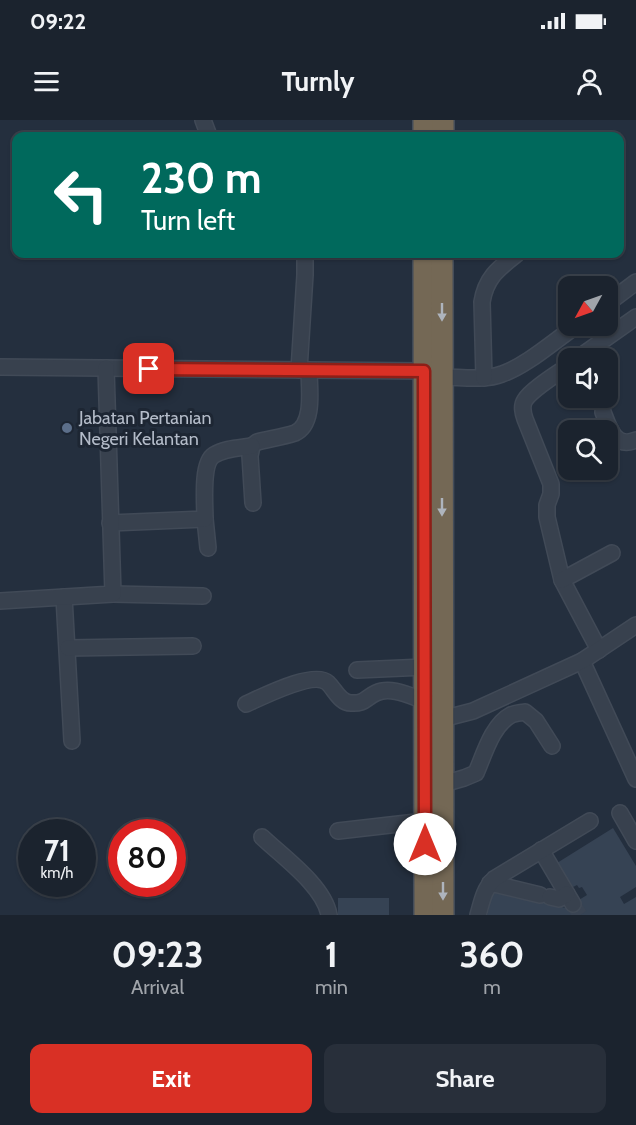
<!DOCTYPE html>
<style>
:root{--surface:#1b232e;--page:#282f3a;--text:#f1f3f6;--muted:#a0a4aa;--line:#39404a;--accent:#d93025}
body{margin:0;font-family:Cabin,sans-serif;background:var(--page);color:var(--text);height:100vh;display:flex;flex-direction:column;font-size:22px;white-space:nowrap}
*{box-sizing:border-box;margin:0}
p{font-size:20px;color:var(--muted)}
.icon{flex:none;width:33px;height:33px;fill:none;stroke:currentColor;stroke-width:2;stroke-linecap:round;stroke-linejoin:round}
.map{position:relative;height:795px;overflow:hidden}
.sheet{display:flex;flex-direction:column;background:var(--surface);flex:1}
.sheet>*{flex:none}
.top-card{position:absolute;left:12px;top:12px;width:612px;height:126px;border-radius:12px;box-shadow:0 2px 4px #0004,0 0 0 2px var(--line);background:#00695c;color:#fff;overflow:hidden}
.needle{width:39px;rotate:230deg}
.fabs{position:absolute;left:558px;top:156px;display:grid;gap:12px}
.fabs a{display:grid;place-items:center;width:60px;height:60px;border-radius:12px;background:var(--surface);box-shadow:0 2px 4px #0004,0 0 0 2px var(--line);font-size:30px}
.speed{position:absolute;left:18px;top:699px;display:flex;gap:12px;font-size:30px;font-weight:700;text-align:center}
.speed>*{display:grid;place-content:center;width:78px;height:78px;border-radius:50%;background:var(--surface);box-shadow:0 2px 4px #0004,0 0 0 2px var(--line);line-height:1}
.speed small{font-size:15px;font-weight:400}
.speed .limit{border:9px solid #d22;background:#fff;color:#111}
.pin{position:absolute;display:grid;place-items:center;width:51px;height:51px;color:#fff;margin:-26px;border-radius:12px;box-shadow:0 3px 9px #0006}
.me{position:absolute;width:66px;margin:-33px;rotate:0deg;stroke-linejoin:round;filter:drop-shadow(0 0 4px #0008)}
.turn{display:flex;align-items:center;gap:21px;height:126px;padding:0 30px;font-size:27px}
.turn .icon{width:78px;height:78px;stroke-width:2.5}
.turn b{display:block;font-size:42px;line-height:51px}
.eta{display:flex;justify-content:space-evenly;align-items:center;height:102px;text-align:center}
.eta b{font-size:36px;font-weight:800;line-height:42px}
.button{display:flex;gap:12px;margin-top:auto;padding:12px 30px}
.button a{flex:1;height:69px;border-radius:12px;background:var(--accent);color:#fff;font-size:24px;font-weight:800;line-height:69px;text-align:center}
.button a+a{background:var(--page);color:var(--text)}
.status{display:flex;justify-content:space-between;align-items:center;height:42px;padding:0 30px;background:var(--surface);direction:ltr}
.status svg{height:16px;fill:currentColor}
header{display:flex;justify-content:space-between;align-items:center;height:78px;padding:0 30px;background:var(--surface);font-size:27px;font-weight:800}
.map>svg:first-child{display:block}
.building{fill:#364354}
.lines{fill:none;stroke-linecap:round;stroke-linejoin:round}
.minor-tunnel{stroke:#3a4453;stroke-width:15;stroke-dasharray:15 8;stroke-linecap:butt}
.minor-casing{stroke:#414a57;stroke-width:18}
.highway-casing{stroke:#434c59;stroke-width:24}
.minor{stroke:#38414e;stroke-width:15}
.highway{stroke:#746855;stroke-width:21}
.oneway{fill:#aeb4bd}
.route-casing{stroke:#8d1f18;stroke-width:15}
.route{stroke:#d93025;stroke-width:10}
.service-dot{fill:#5c6f8a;stroke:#1d2633;stroke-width:2}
.labels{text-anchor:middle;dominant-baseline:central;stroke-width:6;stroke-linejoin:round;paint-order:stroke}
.poi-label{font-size:18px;fill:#b4bcc9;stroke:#1d2633;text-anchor:start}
</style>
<div class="status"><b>09:22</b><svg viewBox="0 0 49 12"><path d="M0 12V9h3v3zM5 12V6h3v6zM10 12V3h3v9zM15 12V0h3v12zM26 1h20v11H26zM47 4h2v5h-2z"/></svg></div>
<header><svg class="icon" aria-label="menu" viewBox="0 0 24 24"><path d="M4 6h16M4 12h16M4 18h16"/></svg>Turnly<svg class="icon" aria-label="person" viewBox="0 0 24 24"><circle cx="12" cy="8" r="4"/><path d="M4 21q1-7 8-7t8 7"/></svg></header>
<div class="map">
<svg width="636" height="795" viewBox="0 0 636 795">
<rect width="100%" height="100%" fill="#242f3e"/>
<g class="building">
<path d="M613,708L636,746V767L620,777L624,784L636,777V795H487L493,770L541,771L549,784L566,788L587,775L582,767L579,768L577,765L573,767L557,743Z"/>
<rect x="338" y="778" width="51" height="17"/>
</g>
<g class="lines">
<path class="minor-tunnel" d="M573,784L580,795"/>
<defs>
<g id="minor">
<path d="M203,0L209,16"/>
<path d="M608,183L636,162"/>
<path d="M578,238L636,197"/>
<path d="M568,246C557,254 532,269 525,280C521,286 523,293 525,299L551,364V374L547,385V397L562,460L599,530"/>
<path d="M0,247L424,251"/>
<path d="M299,250L305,155V134"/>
<path d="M442,257C461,257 484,261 502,254C526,246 554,221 576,206"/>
<path d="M484,258L482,182C486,157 499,148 517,134"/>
<path d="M603,292C609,308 615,329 636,320"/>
<path d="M253,383L250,336L252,326L257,322C269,319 283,317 295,313C315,304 309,268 309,250"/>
<path d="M205,399L208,428"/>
<path d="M110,403L205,399C205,384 201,343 214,335C225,328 240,328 252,326"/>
<path d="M562,460L612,433"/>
<path d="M113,474L203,476"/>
<path d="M64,477L72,621"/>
<path d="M0,481L113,474L106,248"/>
<path d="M68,528L193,526"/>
<path d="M582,541L636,659"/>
<path d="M357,550L425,547"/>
<path d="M246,584C262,577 314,550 328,563C335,570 340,583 351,583C365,584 365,578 376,573C391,566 410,576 425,581"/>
<path d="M442,599L473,591L582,541L636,505"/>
<path d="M443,664L464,658L476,653C484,635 492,605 511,595C515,593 520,593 525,592L536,601L552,626"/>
<path d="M620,693L636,721"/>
<path d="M338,711L425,701"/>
<path d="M262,717C283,737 324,766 329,795"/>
<path d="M541,730L573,784"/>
<path d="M490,763L540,775"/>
<path d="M550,777L559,779L567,774"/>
<path d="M478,795C482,781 484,769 494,759L590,701"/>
</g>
<g id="highway">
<path d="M424,0V16"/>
<path d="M443,16V0"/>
<path d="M424,134L425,795"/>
<path d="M442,134L443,795"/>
</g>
</defs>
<use href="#minor" class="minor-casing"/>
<use href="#highway" class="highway-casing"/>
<use href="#minor" class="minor"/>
<use href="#highway" class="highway"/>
</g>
<defs><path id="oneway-solid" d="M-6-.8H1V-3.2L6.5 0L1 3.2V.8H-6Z" transform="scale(1.5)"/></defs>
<g class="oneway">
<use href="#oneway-solid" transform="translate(442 192) rotate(90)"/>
<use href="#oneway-solid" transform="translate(442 387) rotate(90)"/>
<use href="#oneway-solid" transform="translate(443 771) rotate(90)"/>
</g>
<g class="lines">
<defs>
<path id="route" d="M149,249L424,251L425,724"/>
</defs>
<use href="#route" class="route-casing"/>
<use href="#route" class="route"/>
</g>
<circle class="service-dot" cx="67" cy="308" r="6"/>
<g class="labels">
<g class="poi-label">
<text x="79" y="298">Jabatan Pertanian<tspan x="79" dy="21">Negeri Kelantan</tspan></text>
</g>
</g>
</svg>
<div class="fabs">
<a><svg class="needle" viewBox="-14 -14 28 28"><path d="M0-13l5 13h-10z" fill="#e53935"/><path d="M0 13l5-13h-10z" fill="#a0a4aa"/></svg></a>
<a><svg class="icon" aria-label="sound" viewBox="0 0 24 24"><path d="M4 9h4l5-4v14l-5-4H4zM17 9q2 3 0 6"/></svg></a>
<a><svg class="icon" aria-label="search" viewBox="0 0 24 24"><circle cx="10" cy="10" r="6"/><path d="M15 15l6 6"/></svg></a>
</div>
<div class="speed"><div>71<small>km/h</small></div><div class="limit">80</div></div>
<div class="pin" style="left:149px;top:249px;background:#d93025"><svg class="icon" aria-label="arrive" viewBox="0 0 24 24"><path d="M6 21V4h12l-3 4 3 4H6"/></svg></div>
<svg class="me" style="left:425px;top:724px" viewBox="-20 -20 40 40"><circle r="19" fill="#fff"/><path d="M0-13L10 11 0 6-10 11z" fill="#d93025"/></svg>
<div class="top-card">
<div class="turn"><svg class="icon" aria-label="left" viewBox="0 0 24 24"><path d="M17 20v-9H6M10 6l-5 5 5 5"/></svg><div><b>230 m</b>Turn left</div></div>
</div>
</div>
<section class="sheet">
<div class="eta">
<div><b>09:23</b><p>Arrival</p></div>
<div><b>1</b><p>min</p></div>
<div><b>360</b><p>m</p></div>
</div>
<div class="button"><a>Exit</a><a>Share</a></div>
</section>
